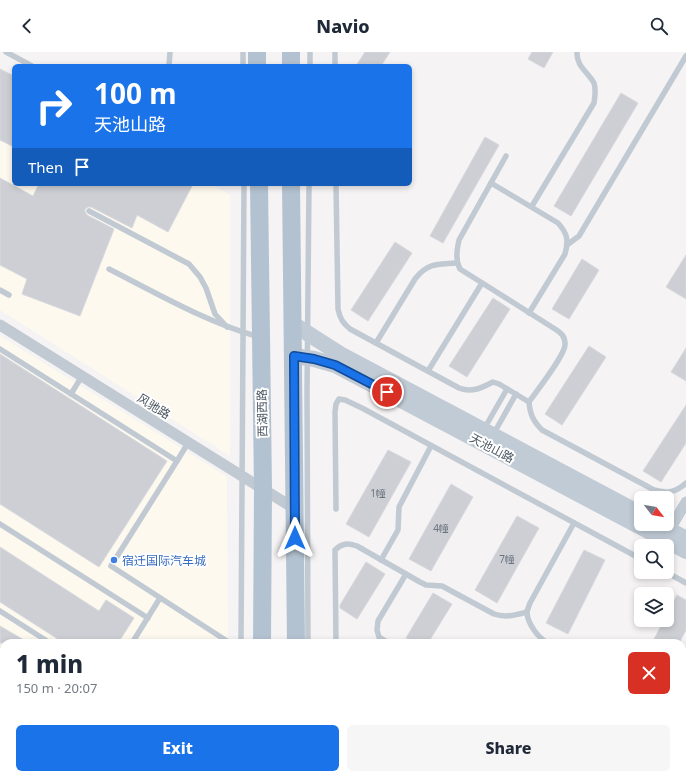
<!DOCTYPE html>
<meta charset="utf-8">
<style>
:root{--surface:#fff;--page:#f6f6f7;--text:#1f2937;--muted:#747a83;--accent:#1a73e8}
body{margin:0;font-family:"Noto Sans","Noto Sans SC",sans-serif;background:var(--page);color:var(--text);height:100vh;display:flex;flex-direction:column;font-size:15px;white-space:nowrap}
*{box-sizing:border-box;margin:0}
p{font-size:13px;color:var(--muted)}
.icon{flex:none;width:22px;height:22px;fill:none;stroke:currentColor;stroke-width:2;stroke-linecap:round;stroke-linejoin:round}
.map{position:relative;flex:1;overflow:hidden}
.details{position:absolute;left:0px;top:587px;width:686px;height:140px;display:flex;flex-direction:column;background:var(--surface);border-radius:12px 12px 0 0;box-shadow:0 2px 6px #0003}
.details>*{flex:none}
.top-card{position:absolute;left:12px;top:12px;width:400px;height:122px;border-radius:6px;box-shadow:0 2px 6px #0003;background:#1a73e8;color:#fff;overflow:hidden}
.needle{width:26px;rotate:121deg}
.fabs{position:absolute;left:634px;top:439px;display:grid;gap:8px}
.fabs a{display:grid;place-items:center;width:40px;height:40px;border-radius:6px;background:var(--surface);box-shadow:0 2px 6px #0003;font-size:20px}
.pin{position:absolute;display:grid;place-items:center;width:34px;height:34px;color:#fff;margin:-17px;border:2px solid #fff;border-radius:50%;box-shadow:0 1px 4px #0007}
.me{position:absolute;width:44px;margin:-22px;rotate:0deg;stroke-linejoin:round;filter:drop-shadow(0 0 3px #0008)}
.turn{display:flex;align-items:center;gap:14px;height:84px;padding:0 16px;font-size:18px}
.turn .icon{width:52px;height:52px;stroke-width:2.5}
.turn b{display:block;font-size:28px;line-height:34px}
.then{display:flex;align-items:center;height:38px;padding:0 16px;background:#0003;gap:8px;font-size:15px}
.round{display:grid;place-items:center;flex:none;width:42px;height:42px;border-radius:6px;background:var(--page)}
.overview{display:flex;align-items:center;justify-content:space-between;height:68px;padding:0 16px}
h1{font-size:24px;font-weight:800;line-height:30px}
.action{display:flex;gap:8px;margin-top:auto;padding:8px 16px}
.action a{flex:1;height:46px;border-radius:6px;background:var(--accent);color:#fff;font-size:16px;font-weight:800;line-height:46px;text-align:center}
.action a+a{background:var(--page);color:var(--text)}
header{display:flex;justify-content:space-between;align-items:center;height:52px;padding:0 16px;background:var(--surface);font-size:18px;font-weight:800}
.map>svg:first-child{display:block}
.commercial{fill:#fdf9ef}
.building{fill:#cdcfd5;stroke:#d7d9de}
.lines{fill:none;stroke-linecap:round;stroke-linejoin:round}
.lane{stroke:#c1cad2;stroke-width:5.5}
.street{stroke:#c1cad2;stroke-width:11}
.secondary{stroke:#c1cbd6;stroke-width:16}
.primary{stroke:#b3c2d1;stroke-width:18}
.route-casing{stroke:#114b97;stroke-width:10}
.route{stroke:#1a73e8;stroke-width:7}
.shop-dot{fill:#3f7fe0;stroke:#fff;stroke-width:1.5}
.labels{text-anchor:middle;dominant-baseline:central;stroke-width:4;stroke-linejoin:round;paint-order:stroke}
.number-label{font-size:10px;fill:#6b747e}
.street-label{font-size:12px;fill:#4a5661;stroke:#fff}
.shop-label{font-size:12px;fill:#366cbe;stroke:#fff;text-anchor:start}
</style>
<header><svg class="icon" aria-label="back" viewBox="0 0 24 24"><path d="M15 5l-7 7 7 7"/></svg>Navio<svg class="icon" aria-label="search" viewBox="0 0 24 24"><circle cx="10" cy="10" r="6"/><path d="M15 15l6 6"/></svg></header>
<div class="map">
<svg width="686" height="727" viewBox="0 0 686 727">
<rect width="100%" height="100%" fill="#f5f3f3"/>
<g class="commercial">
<path d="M14,25V132H210L230,143V404L0,258V46Z"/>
<path d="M0,284L194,404L227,425L228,591H4V723H230V727H0Z"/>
</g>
<g class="building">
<path d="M365,0H390L381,14H356Z"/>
<path d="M532,0H553L544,16L528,7Z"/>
<path d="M0,17L14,24V95L0,88Z"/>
<path d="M621,41L638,51L571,164L554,154Z"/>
<path d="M485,85L499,93L443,191L430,184Z"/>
<path d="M0,126L33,144L39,132H193L168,180L137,163L132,176L91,155H88L85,157V160L87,163L114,177L80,264L22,242L27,227L0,213Z"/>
<path d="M395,190L412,201L368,269L351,258Z"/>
<path d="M686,203V247L666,235Z"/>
<path d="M582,207L599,218L569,267L552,257Z"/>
<path d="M493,246L510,257L467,325L449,314Z"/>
<path d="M589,294L606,305L562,373L545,362Z"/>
<path d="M686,296V329L671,320Z"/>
<path d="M0,302L167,409L99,515L0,452Z"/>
<path d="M686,353V391L661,430L643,419Z"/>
<path d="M388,398L411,410L369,485L346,472Z"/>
<path d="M451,432L473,445L431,519L409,507Z"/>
<path d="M517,464L539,476L497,551L475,538Z"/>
<path d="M0,495L99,559L106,548L134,566L118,591H64L0,550Z"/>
<path d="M584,498L605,508L568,582L546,571Z"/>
<path d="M366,510L385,522L357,567L340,556V553Z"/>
<path d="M433,541L452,552L428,591H414L406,586Z"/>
<path d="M677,543L686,548V578L679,591H652L664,568H667V563Z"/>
<path d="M0,574L29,591H0Z"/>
</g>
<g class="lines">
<g class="lane">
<path d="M6,0L32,14"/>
<path d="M243,0V14"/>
<path d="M335,0V14"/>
<path d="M169,14L170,0"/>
<path d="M310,14V0"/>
<path d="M506,104L459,188C457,198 455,207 460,217L555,277C561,281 565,284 565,292C566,302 536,340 529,350C530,362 533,369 542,378L654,438C667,442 676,440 686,431"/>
<path d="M491,131L558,171C567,181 569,188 565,202L529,261"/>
<path d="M336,132L338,257C340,267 343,271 350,277L459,336C472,341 481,336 493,330L499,332L529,350"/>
<path d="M532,154L594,51C595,45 596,37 594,31C588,20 576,14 577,0"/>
<path d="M89,159L189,212L200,225L206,236L215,262L227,275"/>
<path d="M567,193L579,184L686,4"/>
<path d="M109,217C158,242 206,270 259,285"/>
<path d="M0,238L9,243"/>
<path d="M376,291L415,227C427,211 438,212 457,211"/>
<path d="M0,297L177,409L188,391"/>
<path d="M428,319L482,231"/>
<path d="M71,342L82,324"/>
<path d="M484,377L507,337"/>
<path d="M493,383L516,342"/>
<path d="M177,409L111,514L230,591"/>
<path d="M336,457L335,360L336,352L339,347L345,348L362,356L641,507"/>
<path d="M0,472L148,566"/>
<path d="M650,494L656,483"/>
<path d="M381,508L398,478L399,455L431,394"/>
<path d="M666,520L686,531"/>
<path d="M0,559L50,591"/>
<path d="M132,591L160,546"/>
<path d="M241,591L244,132"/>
<path d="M308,591L307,341L309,132"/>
<path d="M336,591L335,498C342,491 348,491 357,494L420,530L426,533L442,534L494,562C506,566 515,563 527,560"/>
<path d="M389,591L379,585L377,578L378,569L406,522"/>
<path d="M548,591C538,586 528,572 527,561C527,558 529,554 530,551L574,471"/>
<path d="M682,637L686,630"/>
<path d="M0,701L4,703"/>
<path d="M682,713L686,706"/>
<path d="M37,723L43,727"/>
<path d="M243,723V727"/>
<path d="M315,723V727"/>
<path d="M558,723L565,727"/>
<path d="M195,727L198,723"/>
<path d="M426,727L428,723"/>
<path d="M611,727L614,723"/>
<path d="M665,727L670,723"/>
</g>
<g class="street">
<path d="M0,273L295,457"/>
<path d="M666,484L686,450"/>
</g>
<g class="secondary">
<path d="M293,272L340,302L641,462"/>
<path d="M294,304L314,307L335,313L686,499"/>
<path d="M659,472L686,487"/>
</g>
<g class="primary">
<path d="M257,0V14"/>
<path d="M291,0V14"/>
<path d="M259,132L263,437L262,591"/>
<path d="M291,132L296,591"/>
<path d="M260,727V723"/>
<path d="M296,727V723"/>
</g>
</g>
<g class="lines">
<defs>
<path id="route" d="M295,486L294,304L314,307L335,313L387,340"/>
</defs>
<use href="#route" class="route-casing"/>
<use href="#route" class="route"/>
</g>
<circle class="shop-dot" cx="114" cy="508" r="4"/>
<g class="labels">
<g class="number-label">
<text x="378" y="441">1幢</text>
<text x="441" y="476">4幢</text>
<text x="507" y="507">7幢</text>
</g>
<g class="street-label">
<text transform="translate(154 354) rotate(32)">风驰路</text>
<text transform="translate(262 361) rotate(-91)">西湖西路</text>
<text transform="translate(492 396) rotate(28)">天池山路</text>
</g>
<g class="shop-label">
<text x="122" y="508">宿迁国际汽车城</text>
</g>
</g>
</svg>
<div class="fabs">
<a><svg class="needle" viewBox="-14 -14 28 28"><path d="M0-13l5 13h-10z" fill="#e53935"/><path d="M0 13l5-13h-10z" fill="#747a83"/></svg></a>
<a><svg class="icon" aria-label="search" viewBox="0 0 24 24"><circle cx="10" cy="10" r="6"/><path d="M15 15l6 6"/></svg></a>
<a><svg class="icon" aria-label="layers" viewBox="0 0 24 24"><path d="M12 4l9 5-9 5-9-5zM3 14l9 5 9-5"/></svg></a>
</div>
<div class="pin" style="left:387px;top:340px;background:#d93025"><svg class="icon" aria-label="arrive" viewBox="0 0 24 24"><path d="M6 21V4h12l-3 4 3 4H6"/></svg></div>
<svg class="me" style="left:295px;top:486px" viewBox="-20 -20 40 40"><path d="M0-17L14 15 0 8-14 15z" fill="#1a73e8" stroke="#fff" stroke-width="4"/></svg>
<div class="top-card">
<div class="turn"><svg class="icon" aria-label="right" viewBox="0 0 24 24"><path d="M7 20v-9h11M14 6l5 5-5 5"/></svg><div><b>100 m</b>天池山路</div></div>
<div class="then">Then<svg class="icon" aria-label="arrive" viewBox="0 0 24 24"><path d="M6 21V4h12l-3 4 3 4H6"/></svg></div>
</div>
<section class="details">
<div class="overview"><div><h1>1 min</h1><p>150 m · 20:07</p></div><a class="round" style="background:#d93025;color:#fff"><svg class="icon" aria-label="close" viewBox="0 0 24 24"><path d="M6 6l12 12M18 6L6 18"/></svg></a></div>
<div class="action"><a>Exit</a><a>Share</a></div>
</section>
</div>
